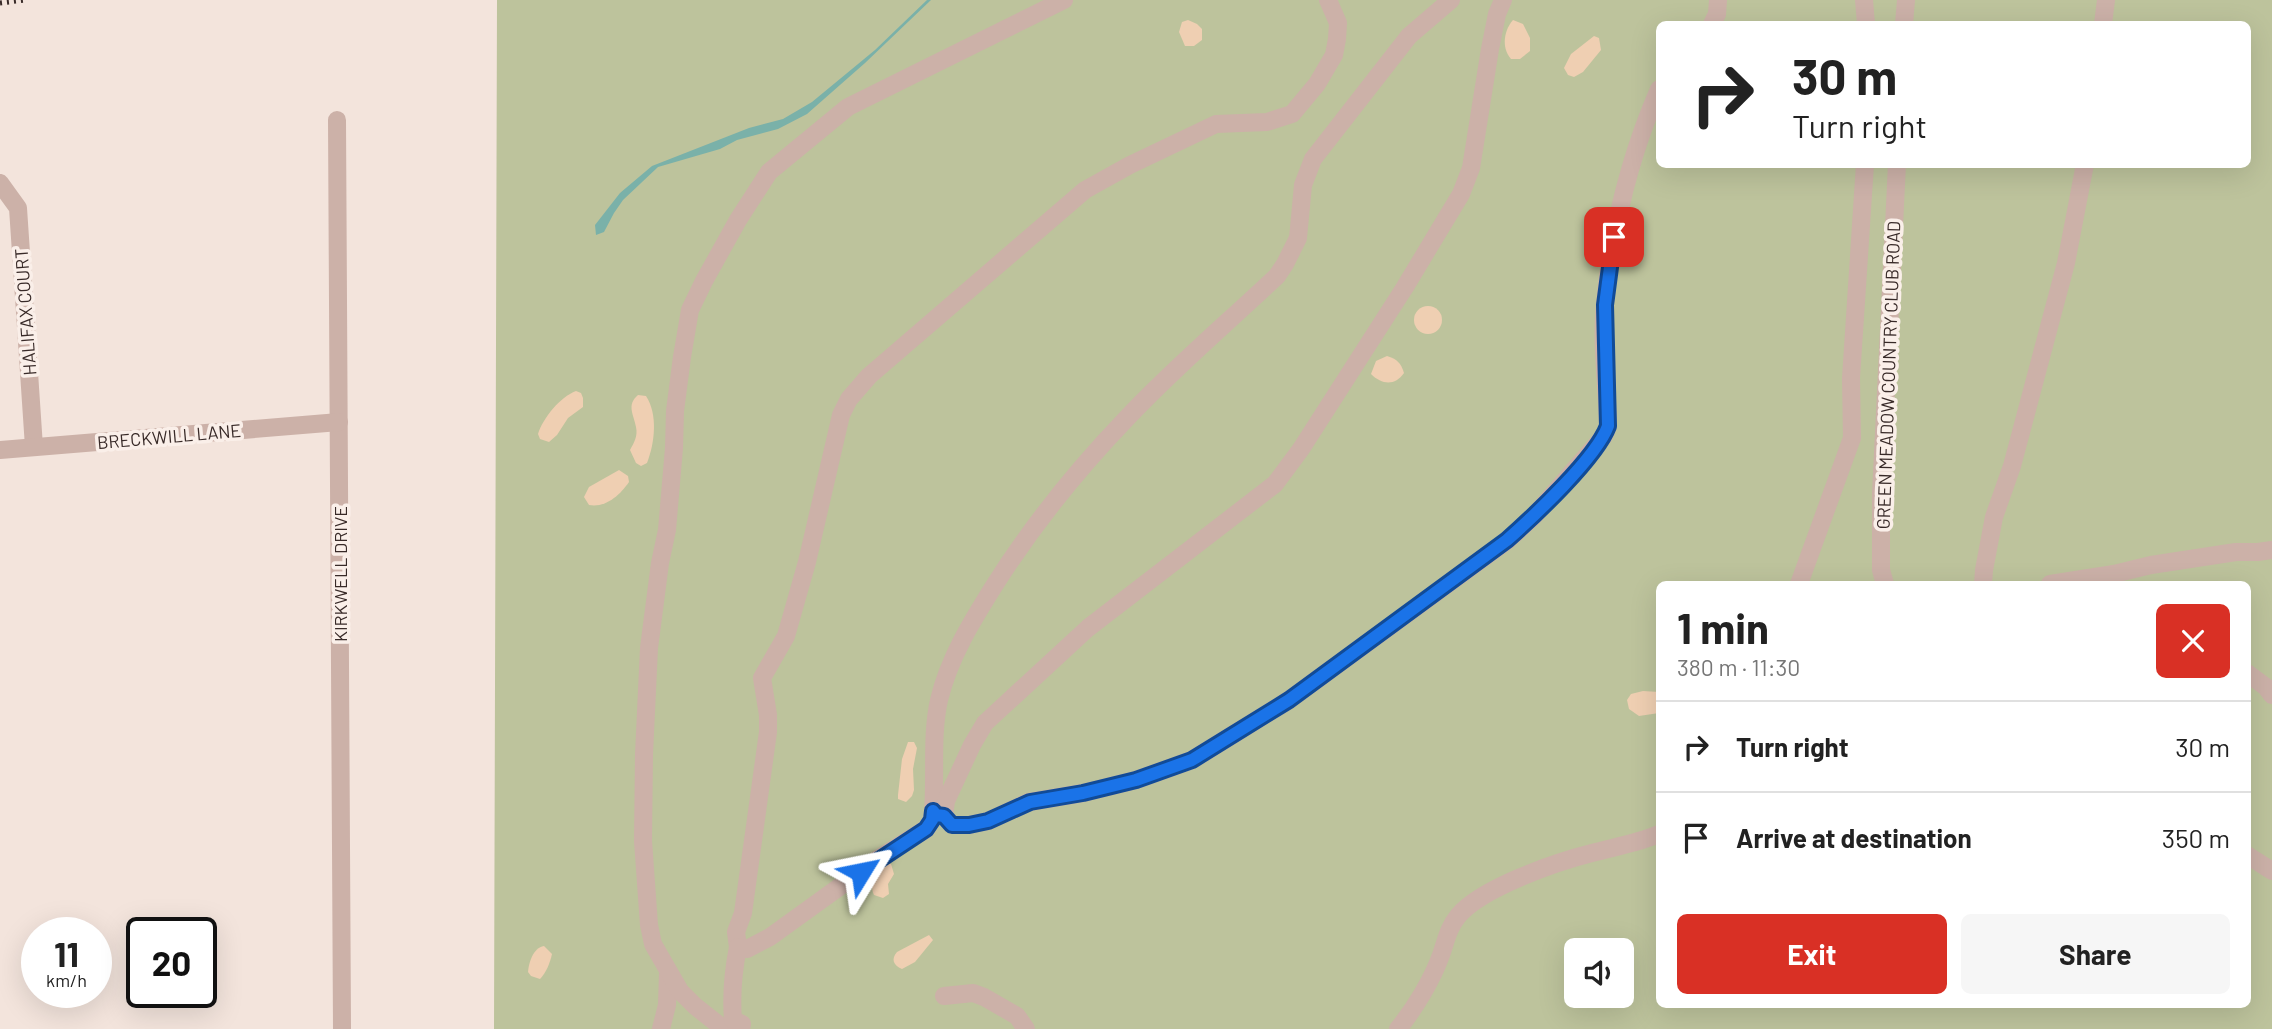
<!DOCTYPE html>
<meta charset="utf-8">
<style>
:root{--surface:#fff;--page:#f6f6f6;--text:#222;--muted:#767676;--line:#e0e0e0;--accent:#d93025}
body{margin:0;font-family:Barlow,sans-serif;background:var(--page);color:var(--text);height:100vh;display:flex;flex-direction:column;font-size:26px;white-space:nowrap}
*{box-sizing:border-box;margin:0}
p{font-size:23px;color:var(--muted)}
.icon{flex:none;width:38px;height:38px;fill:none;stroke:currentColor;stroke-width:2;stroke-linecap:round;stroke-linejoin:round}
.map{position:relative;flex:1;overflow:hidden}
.side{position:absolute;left:1656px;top:581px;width:595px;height:427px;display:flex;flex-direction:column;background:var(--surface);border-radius:10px;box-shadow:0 7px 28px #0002}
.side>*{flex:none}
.guide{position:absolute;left:1656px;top:21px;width:595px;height:147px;border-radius:10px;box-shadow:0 7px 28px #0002;background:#fff;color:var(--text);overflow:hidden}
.tools{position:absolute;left:1564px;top:938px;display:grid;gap:14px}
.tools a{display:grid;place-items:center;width:70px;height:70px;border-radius:10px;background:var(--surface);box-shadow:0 7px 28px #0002;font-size:35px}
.speed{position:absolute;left:21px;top:917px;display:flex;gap:14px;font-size:35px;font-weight:700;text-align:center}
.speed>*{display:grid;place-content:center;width:91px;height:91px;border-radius:50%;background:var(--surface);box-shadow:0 7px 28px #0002;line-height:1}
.speed small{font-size:18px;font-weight:400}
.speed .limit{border:4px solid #111;border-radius:10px;background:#fff;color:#111}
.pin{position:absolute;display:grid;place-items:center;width:60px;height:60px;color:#fff;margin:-30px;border-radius:14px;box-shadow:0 4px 10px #0006}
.me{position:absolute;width:77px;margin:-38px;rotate:55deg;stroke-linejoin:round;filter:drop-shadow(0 0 5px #0008)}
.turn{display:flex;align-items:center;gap:24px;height:147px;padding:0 21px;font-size:32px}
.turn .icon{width:91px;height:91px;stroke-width:2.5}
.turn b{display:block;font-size:49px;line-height:60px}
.round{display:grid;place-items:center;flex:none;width:74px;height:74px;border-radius:10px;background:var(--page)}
.headline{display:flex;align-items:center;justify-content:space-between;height:119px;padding:0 21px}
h1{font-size:42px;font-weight:700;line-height:52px}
.primary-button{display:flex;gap:14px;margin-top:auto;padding:14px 21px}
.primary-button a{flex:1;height:80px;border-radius:10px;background:var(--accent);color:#fff;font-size:28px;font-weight:700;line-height:80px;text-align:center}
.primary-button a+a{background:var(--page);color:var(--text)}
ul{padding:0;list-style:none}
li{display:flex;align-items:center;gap:21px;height:91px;padding:0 21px;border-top:2px solid var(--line)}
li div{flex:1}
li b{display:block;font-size:26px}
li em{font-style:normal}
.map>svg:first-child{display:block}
.green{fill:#bdc39c;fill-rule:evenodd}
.sand{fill:#efcfb2}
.water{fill:#7ab1a9}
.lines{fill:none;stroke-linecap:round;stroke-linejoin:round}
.minor{stroke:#ccb1a8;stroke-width:18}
.rail{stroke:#382a28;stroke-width:5;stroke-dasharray:2 5;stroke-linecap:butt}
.route-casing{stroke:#114b97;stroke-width:18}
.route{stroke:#1a73e8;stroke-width:12}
.labels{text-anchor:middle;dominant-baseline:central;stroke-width:7;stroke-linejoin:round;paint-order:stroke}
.street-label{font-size:18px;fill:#382a28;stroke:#faefe9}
</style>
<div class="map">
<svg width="2272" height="1029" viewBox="0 0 2272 1029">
<rect width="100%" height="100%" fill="#f3e4dc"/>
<path class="green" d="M497,0H2272V1029H494ZM1659,24H2247V164H1659ZM1659,584H2247V1004H1659ZM1577,950H1622V996H1577Z"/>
<g class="sand">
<path d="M1188,20L1197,24L1202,29V40L1194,46H1185L1179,32L1182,22Z"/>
<path d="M1513,20L1523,24L1530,38V51L1520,59H1511C1501,48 1504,30 1513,20Z"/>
<path d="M1594,36L1599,38L1601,50L1583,72L1574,77L1568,75L1564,68L1571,54Z"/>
<circle cx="1428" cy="320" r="14"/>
<path d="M1387,356C1397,359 1401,363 1404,373C1395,386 1382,385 1371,374L1376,361Z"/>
<path d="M576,391L581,393L583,398V407L568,418L557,435L549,442L540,439L538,434C543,418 560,397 576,391Z"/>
<path d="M638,395L646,396C658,414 655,443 647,463L641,466L636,463L630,450C634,443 638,436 636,427C634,415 626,405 638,395Z"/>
<path d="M619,470L628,476L629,482C620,495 606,508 589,505L584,497L589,487Z"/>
<path d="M1643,691L1659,692V713L1639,716L1629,709L1627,700L1631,694Z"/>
<path d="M908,742H914L917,748L913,769L914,790L912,796L906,802L898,799V795L902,759Z"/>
<path d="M887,863L891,864L894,874L888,884L889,894L883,898L874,895C868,881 878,872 887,863Z"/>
<path d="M929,935L933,940L915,962L902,969C893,965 891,959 897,952Z"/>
<path d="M544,946L552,954C550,963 546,973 540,979L531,976L528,972C529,962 533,948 544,946Z"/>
</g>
<path class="water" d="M927,0H931L865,63L807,114L778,129L737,140L720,149L658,167L623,200L614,213L604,232L596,235L595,225L620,193L652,166L749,128L783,119L812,102L875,50Z"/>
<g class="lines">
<g class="minor">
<path d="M1451,0L1409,36L1313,159L1303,185L1298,238L1285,264L1277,276C1226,324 1173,369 1126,419C1077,470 1032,526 994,586C972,621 949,658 939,700C931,736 936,775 933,811L936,815L944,816L952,825H969L988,821L1029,802L1083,793L1136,780L1192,760L1289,700L1508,540L1533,517L1604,436L1608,426C1607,386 1601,343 1605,303C1612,229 1629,158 1659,89"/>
<path d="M1864,0L1866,24"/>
<path d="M1712,24L1717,14L1718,0"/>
<path d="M1904,24L1906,0"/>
<path d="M2103,24L2106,0"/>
<path d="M337,120L342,1029"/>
<path d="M0,183L18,208L34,447"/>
<path d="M0,450L339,422"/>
<path d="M1799,584L1852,438L1851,378L1865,164"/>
<path d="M1885,584L1881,570V494L1897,164"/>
<path d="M1983,584L1984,570L1994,517L2012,466L2066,263L2085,164"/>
<path d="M2050,584L2114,574L2151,565L2236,552H2258L2272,550"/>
<path d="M2247,673L2266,687L2272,695"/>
<path d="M944,816L946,801L972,745L985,723L1088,628L1275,484L1301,449L1405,287L1461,194L1471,168L1490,49L1497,14L1503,0"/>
<path d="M2247,855L2272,871"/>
<path d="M738,947L736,932L743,913L768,732V715L762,678L786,636L807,562L841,415L849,399L869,376L1085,190L1130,165L1216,124L1267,122L1292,114L1317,84L1334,55L1337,39L1338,23L1328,0"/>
<path d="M944,996L973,993L984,997L1017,1016L1026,1029"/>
<path d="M661,1029L667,1005L668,973"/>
<path d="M724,1029L695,1006L680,991L653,944L649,925L643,841L644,754L649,648L660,563L667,530L674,448L675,411L682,357L690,310L704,281L738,220L769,172L848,107L1064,0"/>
<path d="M741,1029L742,1024L733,1020C731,995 733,972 738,947L747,949L770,937L878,859L926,829L932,820L933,811"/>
<path d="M1398,1029C1415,1008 1432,980 1441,955C1446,941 1448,928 1458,916C1481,888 1556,862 1592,853C1614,847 1638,843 1659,834"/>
</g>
<path class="rail" d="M0,3L25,0"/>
</g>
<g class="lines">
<defs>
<path id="route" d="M861,872L926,829L932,820L933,811L936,815L944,816L952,825H969L988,821L1030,802L1083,793L1136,780L1192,760L1289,700L1507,540C1534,516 1596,458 1608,426L1605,305L1614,237"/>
</defs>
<use href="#route" class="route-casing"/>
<use href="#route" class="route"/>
</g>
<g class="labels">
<g class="street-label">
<text transform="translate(25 312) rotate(-94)">HALIFAX COURT</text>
<text transform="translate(1888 375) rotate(-88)">GREEN MEADOW COUNTRY CLUB ROAD</text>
<text transform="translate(169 436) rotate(-5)">BRECKWILL LANE</text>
<text transform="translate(340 574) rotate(-90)">KIRKWELL DRIVE</text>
</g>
</g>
</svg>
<div class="tools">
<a><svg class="icon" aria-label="sound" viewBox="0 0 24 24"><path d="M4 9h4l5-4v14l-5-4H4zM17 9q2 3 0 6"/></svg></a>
</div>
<div class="speed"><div>11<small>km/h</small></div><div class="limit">20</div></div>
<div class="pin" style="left:1614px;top:237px;background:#d93025"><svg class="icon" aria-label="arrive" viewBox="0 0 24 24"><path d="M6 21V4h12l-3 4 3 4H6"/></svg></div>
<svg class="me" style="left:861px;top:872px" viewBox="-20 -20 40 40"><path d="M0-17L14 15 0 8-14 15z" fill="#1a73e8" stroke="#fff" stroke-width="4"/></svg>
<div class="guide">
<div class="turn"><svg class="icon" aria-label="right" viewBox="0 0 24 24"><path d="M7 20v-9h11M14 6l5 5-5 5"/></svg><div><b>30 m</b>Turn right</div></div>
</div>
<section class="side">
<div class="headline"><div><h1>1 min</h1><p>380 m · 11:30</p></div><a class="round" style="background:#d93025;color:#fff"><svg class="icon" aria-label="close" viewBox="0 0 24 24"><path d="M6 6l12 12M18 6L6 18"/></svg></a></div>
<ul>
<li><svg class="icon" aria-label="right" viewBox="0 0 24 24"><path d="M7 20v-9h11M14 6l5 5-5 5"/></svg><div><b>Turn right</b></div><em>30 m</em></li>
<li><svg class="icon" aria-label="arrive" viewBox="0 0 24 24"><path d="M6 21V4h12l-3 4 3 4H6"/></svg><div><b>Arrive at destination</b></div><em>350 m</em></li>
</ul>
<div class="primary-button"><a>Exit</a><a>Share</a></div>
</section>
</div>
